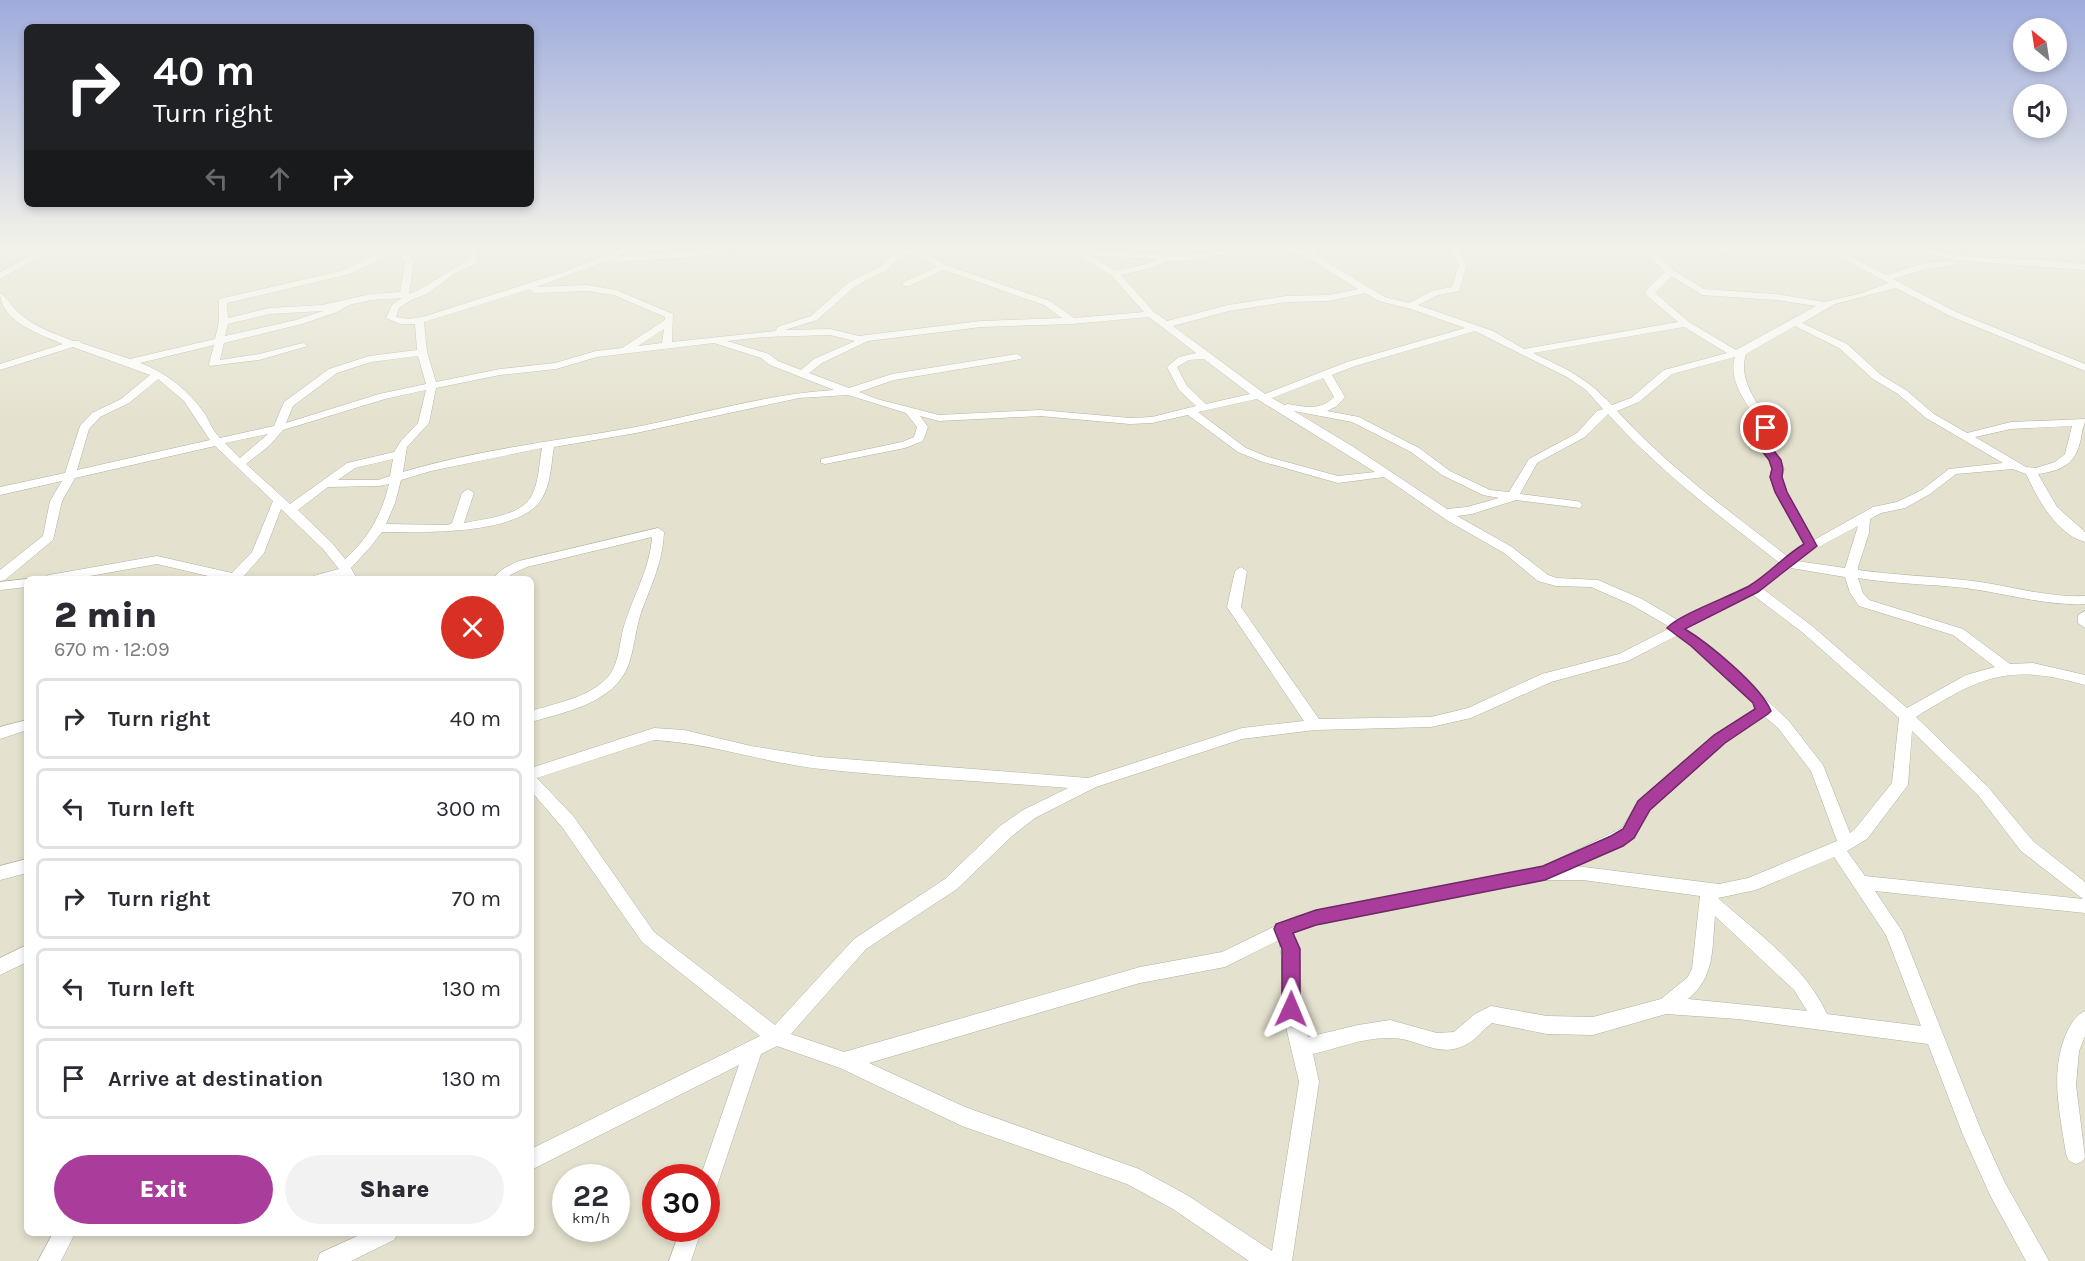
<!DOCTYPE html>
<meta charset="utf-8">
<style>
:root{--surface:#fff;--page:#f2f2f3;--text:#2b2b33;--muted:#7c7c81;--line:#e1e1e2;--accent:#aa3d9c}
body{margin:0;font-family:Karla,sans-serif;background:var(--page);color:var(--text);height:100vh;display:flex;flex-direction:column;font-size:22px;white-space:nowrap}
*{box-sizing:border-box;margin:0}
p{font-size:20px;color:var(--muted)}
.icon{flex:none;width:33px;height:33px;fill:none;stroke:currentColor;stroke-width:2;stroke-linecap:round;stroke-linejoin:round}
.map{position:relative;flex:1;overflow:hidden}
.side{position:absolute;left:24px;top:576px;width:510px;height:660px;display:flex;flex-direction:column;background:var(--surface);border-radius:9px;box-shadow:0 3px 9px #0003}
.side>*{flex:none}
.hud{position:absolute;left:24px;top:24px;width:510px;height:183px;border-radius:9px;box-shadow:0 3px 9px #0003;background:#202124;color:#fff;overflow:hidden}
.needle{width:39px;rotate:330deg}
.buttons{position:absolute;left:2013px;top:18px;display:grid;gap:12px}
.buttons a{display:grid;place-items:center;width:54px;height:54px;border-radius:50%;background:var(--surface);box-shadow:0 3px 9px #0003;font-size:30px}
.speed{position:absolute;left:552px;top:1164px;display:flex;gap:12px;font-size:30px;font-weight:700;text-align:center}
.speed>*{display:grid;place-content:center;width:78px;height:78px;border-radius:50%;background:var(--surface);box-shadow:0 3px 9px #0003;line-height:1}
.speed small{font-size:15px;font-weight:400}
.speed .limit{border:9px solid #d22;background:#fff;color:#111}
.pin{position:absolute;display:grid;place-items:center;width:51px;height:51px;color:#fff;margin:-26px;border:3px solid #fff;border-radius:50%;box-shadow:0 2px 6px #0007}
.me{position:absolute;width:66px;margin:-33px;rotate:1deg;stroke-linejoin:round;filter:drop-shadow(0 0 4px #0008)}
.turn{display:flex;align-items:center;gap:21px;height:126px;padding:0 30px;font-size:27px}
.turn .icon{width:78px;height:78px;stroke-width:2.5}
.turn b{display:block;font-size:42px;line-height:51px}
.lanes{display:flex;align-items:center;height:57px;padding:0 30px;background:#0003;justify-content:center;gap:30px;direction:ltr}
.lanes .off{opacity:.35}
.round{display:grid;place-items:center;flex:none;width:63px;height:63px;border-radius:32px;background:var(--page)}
.headline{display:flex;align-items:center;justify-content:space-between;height:102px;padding:0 30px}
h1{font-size:36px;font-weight:800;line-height:45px}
.cta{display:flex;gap:12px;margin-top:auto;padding:12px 30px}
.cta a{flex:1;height:69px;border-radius:36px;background:var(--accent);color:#fff;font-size:24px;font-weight:800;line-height:69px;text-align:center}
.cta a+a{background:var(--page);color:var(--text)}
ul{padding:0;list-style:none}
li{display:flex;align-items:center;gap:18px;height:81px;margin:0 12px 9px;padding:0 18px;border:3px solid var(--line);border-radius:9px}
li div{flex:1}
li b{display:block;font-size:22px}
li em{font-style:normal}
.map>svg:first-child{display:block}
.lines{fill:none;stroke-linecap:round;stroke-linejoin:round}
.minor-casing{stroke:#b3b09e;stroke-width:1}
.minor{fill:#fff;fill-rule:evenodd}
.route{fill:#aa3d9c;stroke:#6e2865;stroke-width:1.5}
</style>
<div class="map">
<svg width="2085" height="1261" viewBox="0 0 2085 1261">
<rect width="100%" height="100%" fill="#e4e1ce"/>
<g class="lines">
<defs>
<g id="minor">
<path d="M45,248H56L0,279V272Z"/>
<path d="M388,248H402L414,261L409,294C430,286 447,270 468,261L472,248H480L475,264L454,274L427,294L411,300L399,308L396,317L410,319L426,316L566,271L621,248H633L618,256L737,248L693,257L616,262L612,259L536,287L587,285L616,290L673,314L672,342L776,331L777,327L811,316L848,283L881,266L896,251L892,248C912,248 929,253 946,265L1050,301L1074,318L1144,312L1112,276L1066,248L1172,255C1200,255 1227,248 1255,248L1188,261H1167L1152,268L1121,275L1154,312L1167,321L1228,305L1286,296L1329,295L1358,289L1307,257L1280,248H1295L1308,252L1312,248H1321L1315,255L1385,297L1409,303L1432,291L1452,287L1459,264L1449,251L1451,248H1461L1458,251L1467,264L1459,291L1438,295L1418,305L1493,331L1524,349L1678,322L1645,294L1647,289L1665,272L1640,248H1650L1673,270L1704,289L1776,294L1824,302L1862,293L1888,283L1824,248H1835L1886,275L1925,263L1955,261V265L1926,269L1893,279L1956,312L2085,364V371L1950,316L1896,288L1835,304L1802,323L1847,344L1881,375L1906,390L1934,414L1967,433L2011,422L2085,419C2085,426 2083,425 2082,432C2078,461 2067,470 2038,474L2057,507L2085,532V542C2056,534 2038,499 2026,474L2013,469L1956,474L1930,494L1905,508L1881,513L1870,519L1869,533L1858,567V570C1893,575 1929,576 1965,580C2005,584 2045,598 2085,596V604C2045,606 2005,593 1965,588C1929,584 1894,584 1858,578L1863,593L1869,600L1963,629L2010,664L2033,663L2085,675V685C2009,663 1981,676 1916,717L1988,787L2033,841L2085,882V913L1875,891L1902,931L1981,1130L2004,1181L2049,1261H2026L1990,1195L1963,1135L1928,1044L1738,1019L1666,1014L1593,1035L1547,1034L1492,1023C1483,1029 1477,1039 1467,1044C1439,1060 1419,1038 1391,1038C1365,1037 1338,1048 1313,1054L1319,1082L1292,1261H1249L1173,1209L1127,1184L962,1126L840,1068L777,1046L761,1054L713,1198L706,1201V1178H700L739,1065L531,1170V1149L760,1036L642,942L562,827L531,791V768L654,728L684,730L751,746L820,757L1088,778L1242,728L1304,721L1227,607L1235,571L1241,567L1247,571L1241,607L1319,719L1431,717L1468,708L1542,674L1619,654L1668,629V626L1632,605L1591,587L1556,586L1538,581L1504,553L1448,521L1384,477L1338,483L1260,461L1238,452L1188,415L1152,423L1130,424L1040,416L939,421L920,416L928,427L923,441L905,448L825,464L821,463V459L902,442L914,437L917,427L906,413L848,395L799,398L636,433L554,447C551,464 551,485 541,500C517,536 420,532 382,532L372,545L351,568L357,579H345L343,576L333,579H312L313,576L339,569L323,549L281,509L264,553L244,576L245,579H221L157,564L73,579H43L49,575L157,556L232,573L252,552L273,501L215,446L75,478L62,501L53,540L5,580L0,581V570L43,536L50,501L62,481L0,495V487L65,473L80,426L92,413L121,399L150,375L73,347L0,370V364L63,344C41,335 0,321 0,293C7,297 10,305 17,311C32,326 53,333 73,341H79L81,343L130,359L215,339L219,322V299L344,270ZM395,252L405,262L400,292L371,294L322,305L269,308L228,318L227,303L350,274ZM903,253L927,260L937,267L903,282V286H909L944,270L1044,305L1062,318L981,321L859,336L830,329L785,330L817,320L854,287L887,270ZM1090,256L1157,259L1146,264L1116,271ZM1671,276L1702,295L1776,300L1816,306L1736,350L1689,322L1655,293ZM530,289L534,293L587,291L614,295L665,317V320L622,348L596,351L555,363L500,369L436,382L427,352L424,322ZM1365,293L1379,301L1411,309L1465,328L1347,362L1265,394L1173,326L1229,311L1286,302L1329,301ZM402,298L392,305L386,318L400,324H415L417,350L369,356L329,369L284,402L274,426L220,438C213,431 210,423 205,414C188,390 167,373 140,363L214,345L209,364L210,366L259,360L308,346L303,343L259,354L220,360L224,343L302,324L337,312L349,305L371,300ZM323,311L296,320L225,336L228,324L269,314ZM1149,317L1196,353L1179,357L1167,367L1179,390L1196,406L1152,417L1130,418L1040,410L939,415L877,399L859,392L894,380L1021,359L1022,357L1017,354L892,374L849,388L809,373L822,363L868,341L981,327L1072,324ZM1795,326L1839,348L1873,379L1898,394L1926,418L2003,463L1949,469L1922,490L1897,502L1873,507L1814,540L1787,492L1782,477L1784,469L1781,460L1768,443L1771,428C1760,404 1737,382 1746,354ZM1684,327L1727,353L1664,370L1631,398L1612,405C1586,377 1566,369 1533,353ZM664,329L662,343L638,346ZM1475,331L1567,377L1586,390L1603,409L1597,411L1577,433L1529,459L1509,492L1490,490L1450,471L1419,448L1359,417L1327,411L1337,406L1345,397L1332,375L1355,366ZM830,335L855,341L814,359L801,370L778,361L769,354L727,341L764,337ZM714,343L761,358L770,365L834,390C767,394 702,414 636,427C558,441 479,449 403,472L407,447L429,423L436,388L500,375L556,369L597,357ZM418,356L426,384L379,394L286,423L293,406L337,373L371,362ZM1735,357C1727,383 1750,406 1761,428L1756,443L1769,460L1772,469L1770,477L1775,492L1804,545L1787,556C1728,510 1667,466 1617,411L1639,402L1672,374ZM1204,359L1250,394L1206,404L1187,386L1177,367L1189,360ZM1323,378L1334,397C1320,411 1306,407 1288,404L1284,405L1272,398ZM158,379L184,401L210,440L77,470L89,429L100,417L129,403ZM426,390L418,423L401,441L394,452L347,463L290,504L246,464L270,445L283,430L385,399ZM1257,399L1375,472L1338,476L1268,457L1246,448L1198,412ZM1294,411L1352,422L1411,452L1442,475L1483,495L1499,498L1467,507L1447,509L1352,446ZM1608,414C1659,471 1721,517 1781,564L1749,586L1681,622L1642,599L1598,580L1557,578L1548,575L1512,547L1457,516L1472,514L1516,500L1580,508L1582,505L1580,502L1576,501L1520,494L1537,463L1585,437ZM2072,426L2065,454L2055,462L2036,468L2026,467L1975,437L2011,429ZM268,434L240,458L225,443ZM542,448C539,464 539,481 532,495C522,516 484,519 464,523L474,493L468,489L462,493L452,523L448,525L386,524L395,503L401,480L431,471ZM393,459L390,476L378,480H338L355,468ZM389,484C382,514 368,539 345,559L332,543L298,510L328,487L379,486ZM1858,526L1845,568L1797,561L1798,558ZM1791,568L1845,577L1850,593L1859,606L1953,635L1995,667L1966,675L1907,708L1812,626L1763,589ZM1753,595L1802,632L1899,718L1892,783L1855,829L1850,833L1823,765L1788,720L1701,639L1687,630ZM1676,636L1691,645L1754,703L1755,709L1714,735L1638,801L1622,828L1544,866L1296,916L1222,952L1140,967L844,1052L791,1034L866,949L957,889L1012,836L1035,818L1096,787L1242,739L1315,730L1431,727L1471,718L1551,682L1628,661ZM1765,717L1778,728L1811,771L1837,841L1748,878L1719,884L1576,866L1634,838L1650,809L1724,743ZM1912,731L1978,795L2021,851L2083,899L1865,876L1847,851L1867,839L1905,789L1908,785ZM654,740C711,743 765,763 821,769C903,778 986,781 1068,788L1023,810L1000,826L945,879L854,939L775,1025L654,932L574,817L537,778ZM1834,857L1886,935L1921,1026L1827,1014C1806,967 1756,932 1718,898L1756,890ZM1545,880H1583L1700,896L1692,969L1687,978L1661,999L1593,1017L1547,1016L1491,1006L1475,1014L1454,1032L1437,1033L1390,1020L1358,1025L1308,1037L1300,1010V959L1293,933L1316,925ZM1715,916L1794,990L1807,1011L1688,999C1715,977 1712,949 1715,916ZM1279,940L1282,959V1010L1299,1082L1272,1251L1187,1195L1139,1169L965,1107L869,1063L1140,983L1225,967Z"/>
<path d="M1714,248H1726L1729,251L1725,254Z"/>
<path d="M1905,248C1928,248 1951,255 1974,257C2011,259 2048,259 2085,264V270L1952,260Z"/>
<path d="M658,528L664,532C663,563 650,587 640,616C635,633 634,650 628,666C614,703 565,712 531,722V711C556,703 588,698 607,678C620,664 619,642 624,626C633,596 650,569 652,537L527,567L512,574L506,579H493C500,569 508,566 519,561Z"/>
<path d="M27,579V587L0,590V582Z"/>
<path d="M2085,611V628L2078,623V615Z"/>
<path d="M27,720V730L0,739V727Z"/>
<path d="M27,859V873L0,880V866Z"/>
<path d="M27,945V962L0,975V958Z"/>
<path d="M2085,1011V1036L2079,1051L2076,1085L2085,1157L2083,1161L2076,1164L2069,1161L2066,1154C2060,1113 2049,1072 2067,1032C2071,1024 2076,1015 2085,1011Z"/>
<path d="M681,1228H702L691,1261H669Z"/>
<path d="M53,1233H75L61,1261H38Z"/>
<path d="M364,1233H398L394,1240L351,1261H317L320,1253Z"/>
</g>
</defs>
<use href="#minor" class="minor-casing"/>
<use href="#minor" class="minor"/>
</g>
<linearGradient id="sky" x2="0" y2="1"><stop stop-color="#9facdc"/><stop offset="0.58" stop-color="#f3f2e9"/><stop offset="1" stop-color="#f3f2e9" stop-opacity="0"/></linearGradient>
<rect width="2085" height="425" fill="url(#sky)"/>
<path class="route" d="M1762,425L1772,428L1768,443L1781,460L1783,469L1782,477L1787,492L1817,546L1758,592L1685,629C1708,643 1761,686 1771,711L1768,714L1725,743L1650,810L1634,838L1623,846L1545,880L1316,925L1293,933L1300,949V1009L1298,1015L1291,1017L1285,1015L1282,1009V949L1274,929L1276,924L1316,910L1543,866L1611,836L1623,829L1638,801L1714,735L1755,709L1753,703L1691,646L1667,628C1678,615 1731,596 1749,586C1770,573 1784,556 1804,544L1775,492L1770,477L1772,469L1769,460L1756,443Z"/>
</svg>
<div class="buttons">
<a><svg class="needle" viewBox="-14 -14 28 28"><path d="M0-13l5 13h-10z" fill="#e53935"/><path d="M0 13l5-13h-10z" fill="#7c7c81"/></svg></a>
<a><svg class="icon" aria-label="sound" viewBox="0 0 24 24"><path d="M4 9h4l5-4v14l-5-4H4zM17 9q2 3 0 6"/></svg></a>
</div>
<div class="speed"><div>22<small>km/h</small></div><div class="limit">30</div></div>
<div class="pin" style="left:1766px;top:428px;background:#d93025"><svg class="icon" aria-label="arrive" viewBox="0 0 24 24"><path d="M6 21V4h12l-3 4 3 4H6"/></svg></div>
<svg class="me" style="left:1291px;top:1009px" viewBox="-20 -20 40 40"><path d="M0-17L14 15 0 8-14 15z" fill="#aa3d9c" stroke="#fff" stroke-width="4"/></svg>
<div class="hud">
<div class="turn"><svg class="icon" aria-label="right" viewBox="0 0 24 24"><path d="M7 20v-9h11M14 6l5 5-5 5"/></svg><div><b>40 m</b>Turn right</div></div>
<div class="lanes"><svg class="icon off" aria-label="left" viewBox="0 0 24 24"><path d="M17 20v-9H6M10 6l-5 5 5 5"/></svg><svg class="icon off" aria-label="ahead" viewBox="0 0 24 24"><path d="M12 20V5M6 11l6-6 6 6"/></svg><svg class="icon" aria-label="right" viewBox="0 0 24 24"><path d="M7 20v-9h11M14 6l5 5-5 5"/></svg></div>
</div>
<section class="side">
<div class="headline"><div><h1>2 min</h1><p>670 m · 12:09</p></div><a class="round" style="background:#d93025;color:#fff"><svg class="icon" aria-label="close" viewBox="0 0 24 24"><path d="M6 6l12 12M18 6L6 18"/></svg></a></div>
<ul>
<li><svg class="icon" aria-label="right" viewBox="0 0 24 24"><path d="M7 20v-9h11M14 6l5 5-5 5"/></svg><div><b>Turn right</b></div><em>40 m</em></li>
<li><svg class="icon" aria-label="left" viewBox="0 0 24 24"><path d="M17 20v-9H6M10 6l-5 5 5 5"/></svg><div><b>Turn left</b></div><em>300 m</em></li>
<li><svg class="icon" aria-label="right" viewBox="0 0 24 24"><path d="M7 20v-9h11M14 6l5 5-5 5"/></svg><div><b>Turn right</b></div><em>70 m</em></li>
<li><svg class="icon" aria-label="left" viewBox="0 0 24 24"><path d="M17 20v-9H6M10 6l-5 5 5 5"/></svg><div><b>Turn left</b></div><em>130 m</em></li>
<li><svg class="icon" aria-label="arrive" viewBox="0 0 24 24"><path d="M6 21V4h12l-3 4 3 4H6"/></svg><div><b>Arrive at destination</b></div><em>130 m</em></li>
</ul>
<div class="cta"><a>Exit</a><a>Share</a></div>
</section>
</div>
